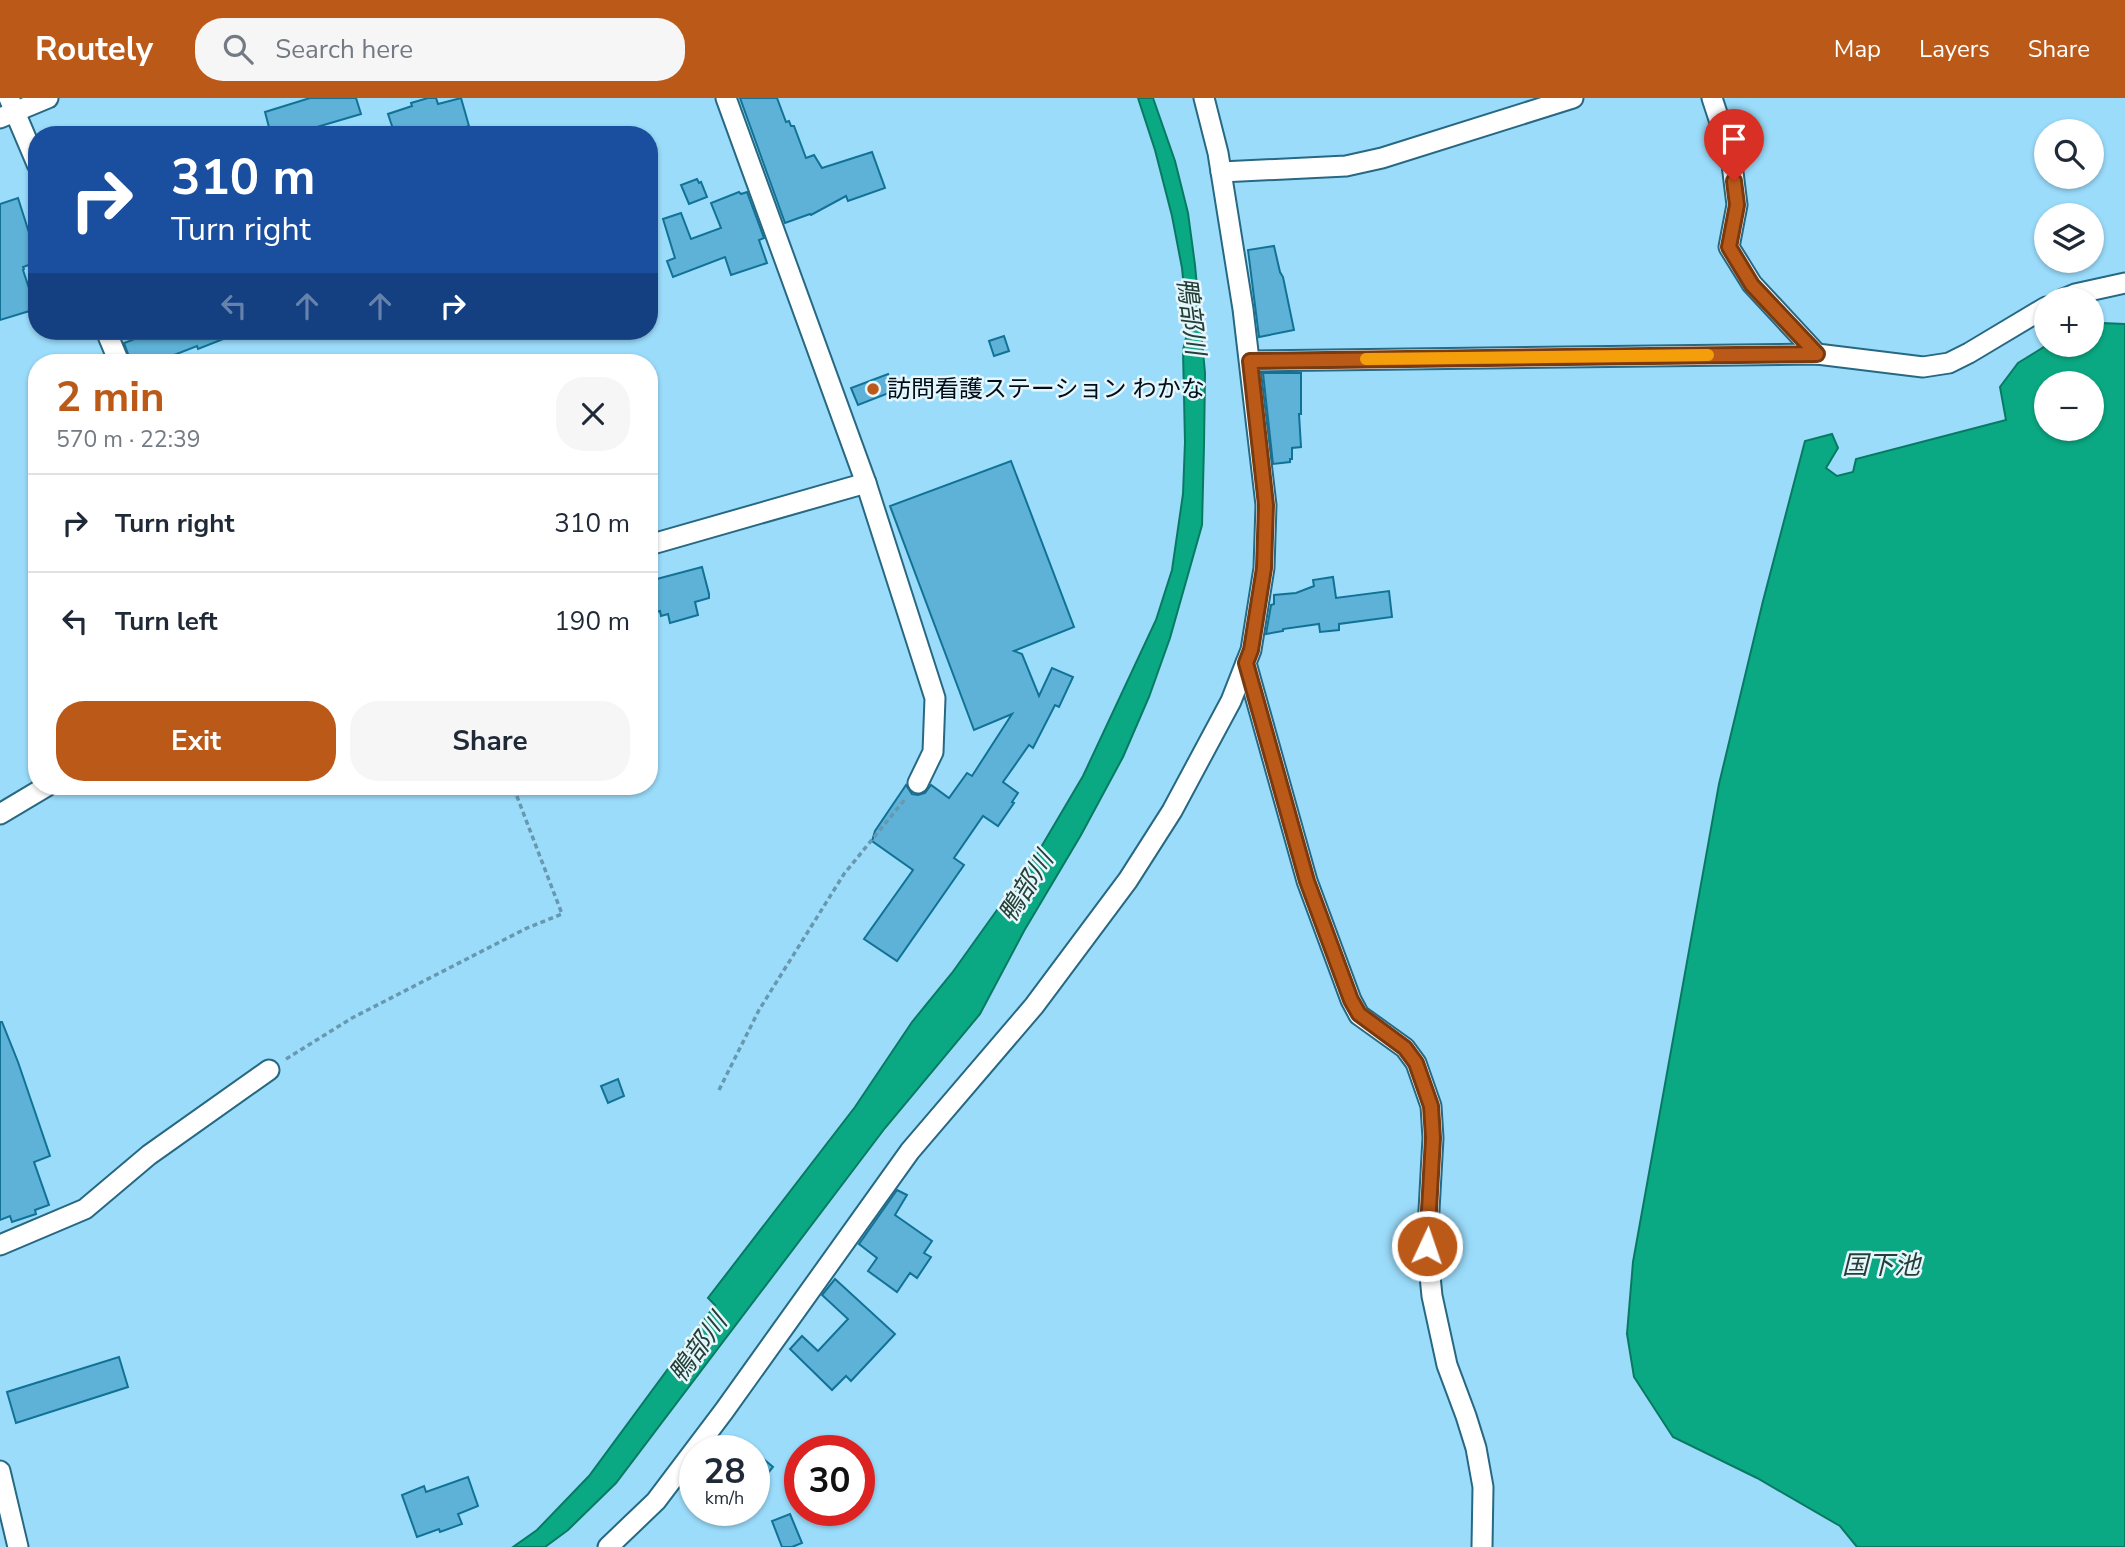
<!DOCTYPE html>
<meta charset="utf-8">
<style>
:root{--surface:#fff;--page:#f6f6f7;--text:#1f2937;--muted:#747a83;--line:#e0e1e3;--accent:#bb5a18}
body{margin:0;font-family:"Nunito Sans","Noto Sans JP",sans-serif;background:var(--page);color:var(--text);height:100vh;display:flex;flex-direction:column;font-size:26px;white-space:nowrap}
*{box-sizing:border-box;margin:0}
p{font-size:23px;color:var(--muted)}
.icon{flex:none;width:38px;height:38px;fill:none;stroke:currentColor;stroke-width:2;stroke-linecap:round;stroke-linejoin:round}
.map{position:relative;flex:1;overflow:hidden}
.side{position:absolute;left:28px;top:256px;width:630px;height:441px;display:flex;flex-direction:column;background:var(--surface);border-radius:28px;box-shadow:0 2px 5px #0004}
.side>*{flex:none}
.guide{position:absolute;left:28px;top:28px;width:630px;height:214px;border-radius:28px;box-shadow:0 2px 5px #0004;background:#1a4fa0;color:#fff;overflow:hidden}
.buttons{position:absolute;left:2034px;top:21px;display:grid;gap:14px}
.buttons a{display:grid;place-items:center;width:70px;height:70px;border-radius:50%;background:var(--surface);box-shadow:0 2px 5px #0004;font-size:35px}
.speed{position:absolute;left:679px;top:1337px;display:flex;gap:14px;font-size:35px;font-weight:700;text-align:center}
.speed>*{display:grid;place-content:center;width:91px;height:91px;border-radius:50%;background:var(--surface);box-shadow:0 2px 5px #0004;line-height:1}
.speed small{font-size:18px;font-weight:400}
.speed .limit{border:10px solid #d22;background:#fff;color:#111}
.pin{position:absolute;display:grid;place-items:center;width:60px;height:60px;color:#fff;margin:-72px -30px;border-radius:50% 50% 50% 0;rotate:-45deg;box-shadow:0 0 7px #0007}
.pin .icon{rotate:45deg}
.me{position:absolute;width:77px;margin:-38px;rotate:3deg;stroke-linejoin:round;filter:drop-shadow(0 0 5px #0008)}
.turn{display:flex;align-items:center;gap:24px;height:147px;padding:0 28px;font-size:32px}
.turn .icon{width:91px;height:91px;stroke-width:2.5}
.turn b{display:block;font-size:49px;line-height:60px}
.lanes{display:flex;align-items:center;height:66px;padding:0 28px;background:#0003;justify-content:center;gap:35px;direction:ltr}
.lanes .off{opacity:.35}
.round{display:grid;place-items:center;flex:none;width:74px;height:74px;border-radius:28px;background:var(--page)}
.overview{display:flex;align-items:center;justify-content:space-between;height:119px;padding:0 28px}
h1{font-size:42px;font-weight:700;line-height:52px;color:var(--accent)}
.action{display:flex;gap:14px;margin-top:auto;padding:14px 28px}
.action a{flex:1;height:80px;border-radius:28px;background:var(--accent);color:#fff;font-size:28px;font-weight:700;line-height:80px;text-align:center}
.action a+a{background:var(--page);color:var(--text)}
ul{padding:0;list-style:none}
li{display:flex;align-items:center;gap:21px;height:98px;padding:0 28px;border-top:2px solid var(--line)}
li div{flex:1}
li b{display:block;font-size:26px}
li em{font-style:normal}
header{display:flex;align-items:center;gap:42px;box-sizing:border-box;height:98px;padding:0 35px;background:var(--accent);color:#fff}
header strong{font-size:33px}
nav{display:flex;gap:38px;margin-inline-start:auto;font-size:24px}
.search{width:490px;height:63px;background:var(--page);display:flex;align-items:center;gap:18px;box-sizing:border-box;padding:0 24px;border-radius:28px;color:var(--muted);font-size:26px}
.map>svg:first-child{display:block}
.water{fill:#0ba983;stroke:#087a63;stroke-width:2;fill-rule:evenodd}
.building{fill:#5eb2d7;stroke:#117295;stroke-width:2}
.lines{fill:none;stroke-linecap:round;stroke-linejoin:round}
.street-casing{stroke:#276883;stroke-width:23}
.path{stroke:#6898b0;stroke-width:3.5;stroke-dasharray:5 3.5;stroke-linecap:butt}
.street{stroke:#fff;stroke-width:19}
.route-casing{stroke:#7a3a10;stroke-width:18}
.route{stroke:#bb5a18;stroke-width:12}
.slow{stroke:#f59e0b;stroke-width:12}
.poi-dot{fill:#bb5a18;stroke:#e6f6fd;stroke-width:2.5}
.labels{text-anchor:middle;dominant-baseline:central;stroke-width:5;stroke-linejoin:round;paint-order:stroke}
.poi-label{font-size:24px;fill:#000e19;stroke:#e6f6fd;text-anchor:start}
.water-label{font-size:26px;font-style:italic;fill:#243f35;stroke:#e6f6fd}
</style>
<header>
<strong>Routely</strong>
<div class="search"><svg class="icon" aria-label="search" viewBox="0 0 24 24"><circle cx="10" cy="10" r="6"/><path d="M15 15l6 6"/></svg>Search here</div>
<nav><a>Map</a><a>Layers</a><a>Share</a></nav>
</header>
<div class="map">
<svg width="2125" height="1449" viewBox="0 0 2125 1449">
<rect width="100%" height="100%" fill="#9bdcfb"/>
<g class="water">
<path d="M1138,0H1153L1175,63L1188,115L1195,167L1205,275L1204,347L1202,427L1170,540L1149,599L1123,659L1081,737L1024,833L980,916L885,1030L616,1385L568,1432L545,1449H513L537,1432L589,1378L715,1207L708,1200L855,1009L912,924L952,875L1037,756L1083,678L1156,522L1172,472L1183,396L1185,344L1183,252L1188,232L1182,170L1172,118L1155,52Z"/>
<path d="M2102,225L2125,226V1449H1857L1840,1428L1757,1380L1673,1339L1634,1279L1627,1236L1633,1164L1719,686L1763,503L1805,343L1832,336L1838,350L1826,370L1837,378L1853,374L1856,361L2006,322L2000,289L2018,265L2047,247H2091V229ZM2046,285H2091V331H2046Z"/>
</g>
<g class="building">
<path d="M310,0H356L361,16L300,34L299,31L271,37L265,14Z"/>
<path d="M428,0H436L438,6L461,0L469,28L450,34L451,37H395L388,16L412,8L411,5Z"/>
<path d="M740,0H777L786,24L789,23L791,28H794L806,60L814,57L822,70L872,54L885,90L848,103L846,98L811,117L810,116L785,125Z"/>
<path d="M697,81L699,85L701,84L707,99L689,106L681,87Z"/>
<path d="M739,94L741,96L747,94L764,140L759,142L767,165L731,177L725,159L673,179L667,163L675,160L663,121L681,115L691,141L721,130L711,105Z"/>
<path d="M18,100L32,144L37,142V164L23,169L24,171L23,172L36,211L0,222V106Z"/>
<path d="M1274,148L1280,174L1283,179L1294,232L1259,239L1248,152Z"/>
<path d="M156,233H241V234L198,251L197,248L156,264H131L124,245Z"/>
<path d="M1004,238L1009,253L994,258L989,243Z"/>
<path d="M1263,275H1301V316H1299L1301,349L1292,350V361H1290V364L1273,366Z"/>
<path d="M888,276L894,293L858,307L851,290Z"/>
<path d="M1011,363L1074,529L1014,553L1022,556L1039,598L1052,570L1073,579L1059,609L1055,607L1033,650L1029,647L1003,684L1018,695L1012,704L1014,705L998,728L983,718L954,760L964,767L897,863L864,841L913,772L872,743L875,733L906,687L912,696L918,697L925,695L931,687L949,700L967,675L972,678L1012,616L974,632L890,408Z"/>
<path d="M702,469L709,496V500L695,504L698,517L670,525L668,516L661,518L660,513L649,516V483Z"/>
<path d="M1333,479L1336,500L1389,493L1392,519L1339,526V532L1320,534L1319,526L1283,531V533L1266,536L1271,507L1274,506V497L1296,495L1314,488L1313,482Z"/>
<path d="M0,924H2L18,964L50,1058L34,1064L49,1107L35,1112L36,1116L12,1124L10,1118L0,1122Z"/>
<path d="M618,981L624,998L608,1005L601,988Z"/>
<path d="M897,1092L907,1097L895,1117L932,1143L924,1155L931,1159L917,1180L910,1175L897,1194L868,1173L877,1160L859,1146Z"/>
<path d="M835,1181L895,1236L851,1283L846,1278L832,1292L790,1251L802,1238L818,1253L848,1221L822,1197Z"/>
<path d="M119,1259L128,1289L16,1325L7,1294Z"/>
<path d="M754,1353L773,1369L754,1392Z"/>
<path d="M468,1379L478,1408L458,1416L462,1426L440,1434L439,1431L417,1439L402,1397L424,1388L426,1394Z"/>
<path d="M790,1416L802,1445L792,1449H782L772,1423Z"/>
</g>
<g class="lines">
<defs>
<g id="street">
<path d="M9,0L37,66"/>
<path d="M1712,0L1731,58L1737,107L1729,149L1752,186L1817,256"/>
<path d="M0,20L48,0"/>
<path d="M1221,74L1346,68L1382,60L1573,0"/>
<path d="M2063,201L2075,196L2125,185"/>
<path d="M106,233L119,264"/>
<path d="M1250,263L1817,256L1923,269L1949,265L1969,255L2046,209"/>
<path d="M866,385L935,600L933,654L918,685"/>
<path d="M649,447L866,385L726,0"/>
<path d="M1246,565L1307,783L1351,902L1359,917L1405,950L1416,965L1431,1008L1433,1040L1427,1148L1432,1198L1447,1267L1466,1318L1476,1350L1483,1389L1482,1449"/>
<path d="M0,716L47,688"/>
<path d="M0,1147L85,1111L149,1057L269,972"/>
<path d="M0,1373L18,1449"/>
<path d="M608,1449L656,1403L724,1313L910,1053L1034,908L1128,782L1172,713L1231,603L1251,552L1264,470L1266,407L1243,211L1218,55L1204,0"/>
</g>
</defs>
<use href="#street" class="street-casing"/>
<g class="path">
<path d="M286,961L352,920L527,830L562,816L513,688"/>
<path d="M719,992L759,912L844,776L906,700"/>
</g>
<use href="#street" class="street"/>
</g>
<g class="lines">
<defs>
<path id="route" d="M1427,1148L1433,1040L1431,1008L1416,965L1405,950L1359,916L1351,902L1307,783L1246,565L1251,552L1264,470L1266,407L1250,263L1817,256L1752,187L1729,149L1737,107L1734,83"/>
</defs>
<use href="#route" class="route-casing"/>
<use href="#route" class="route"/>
<path class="slow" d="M1366,261L1708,257"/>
</g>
<circle class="poi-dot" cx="873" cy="291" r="7"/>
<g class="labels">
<g class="poi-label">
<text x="887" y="291">訪問看護ステーション わかな</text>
</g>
<g class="water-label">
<text transform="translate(1191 218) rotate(83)">鴨部川</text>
<text transform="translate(1026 789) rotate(-58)">鴨部川</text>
<text x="1881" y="1167">国下池</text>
<text transform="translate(698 1250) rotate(-54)">鴨部川</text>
</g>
</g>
</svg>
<div class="buttons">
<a><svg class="icon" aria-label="search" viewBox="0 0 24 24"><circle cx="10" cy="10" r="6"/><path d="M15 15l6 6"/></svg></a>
<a><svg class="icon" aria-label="layers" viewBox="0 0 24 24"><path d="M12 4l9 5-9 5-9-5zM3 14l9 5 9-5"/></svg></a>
<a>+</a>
<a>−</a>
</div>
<div class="speed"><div>28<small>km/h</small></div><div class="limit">30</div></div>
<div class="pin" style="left:1734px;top:83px;background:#d93025"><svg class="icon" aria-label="arrive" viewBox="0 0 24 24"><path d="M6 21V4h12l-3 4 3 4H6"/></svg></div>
<svg class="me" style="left:1427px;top:1148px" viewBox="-20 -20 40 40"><circle r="17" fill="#bb5a18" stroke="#fff" stroke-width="3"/><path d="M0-11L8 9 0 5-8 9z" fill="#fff"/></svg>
<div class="guide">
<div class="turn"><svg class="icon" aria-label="right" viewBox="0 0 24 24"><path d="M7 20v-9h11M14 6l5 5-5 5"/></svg><div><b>310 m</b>Turn right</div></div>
<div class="lanes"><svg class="icon off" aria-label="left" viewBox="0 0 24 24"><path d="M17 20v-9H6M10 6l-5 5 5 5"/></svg><svg class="icon off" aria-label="ahead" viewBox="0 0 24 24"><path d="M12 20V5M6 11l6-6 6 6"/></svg><svg class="icon off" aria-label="ahead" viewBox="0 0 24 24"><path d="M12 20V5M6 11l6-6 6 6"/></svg><svg class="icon" aria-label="right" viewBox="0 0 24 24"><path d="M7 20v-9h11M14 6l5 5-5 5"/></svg></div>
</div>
<section class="side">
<div class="overview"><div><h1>2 min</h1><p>570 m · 22:39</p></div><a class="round"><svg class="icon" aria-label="close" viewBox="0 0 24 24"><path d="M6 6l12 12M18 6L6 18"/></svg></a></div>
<ul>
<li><svg class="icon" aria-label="right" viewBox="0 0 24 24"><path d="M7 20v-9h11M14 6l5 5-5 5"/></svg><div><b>Turn right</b></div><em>310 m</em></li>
<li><svg class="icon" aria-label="left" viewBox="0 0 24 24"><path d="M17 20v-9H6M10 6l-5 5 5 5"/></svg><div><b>Turn left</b></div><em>190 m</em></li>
</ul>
<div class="action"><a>Exit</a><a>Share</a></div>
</section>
</div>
